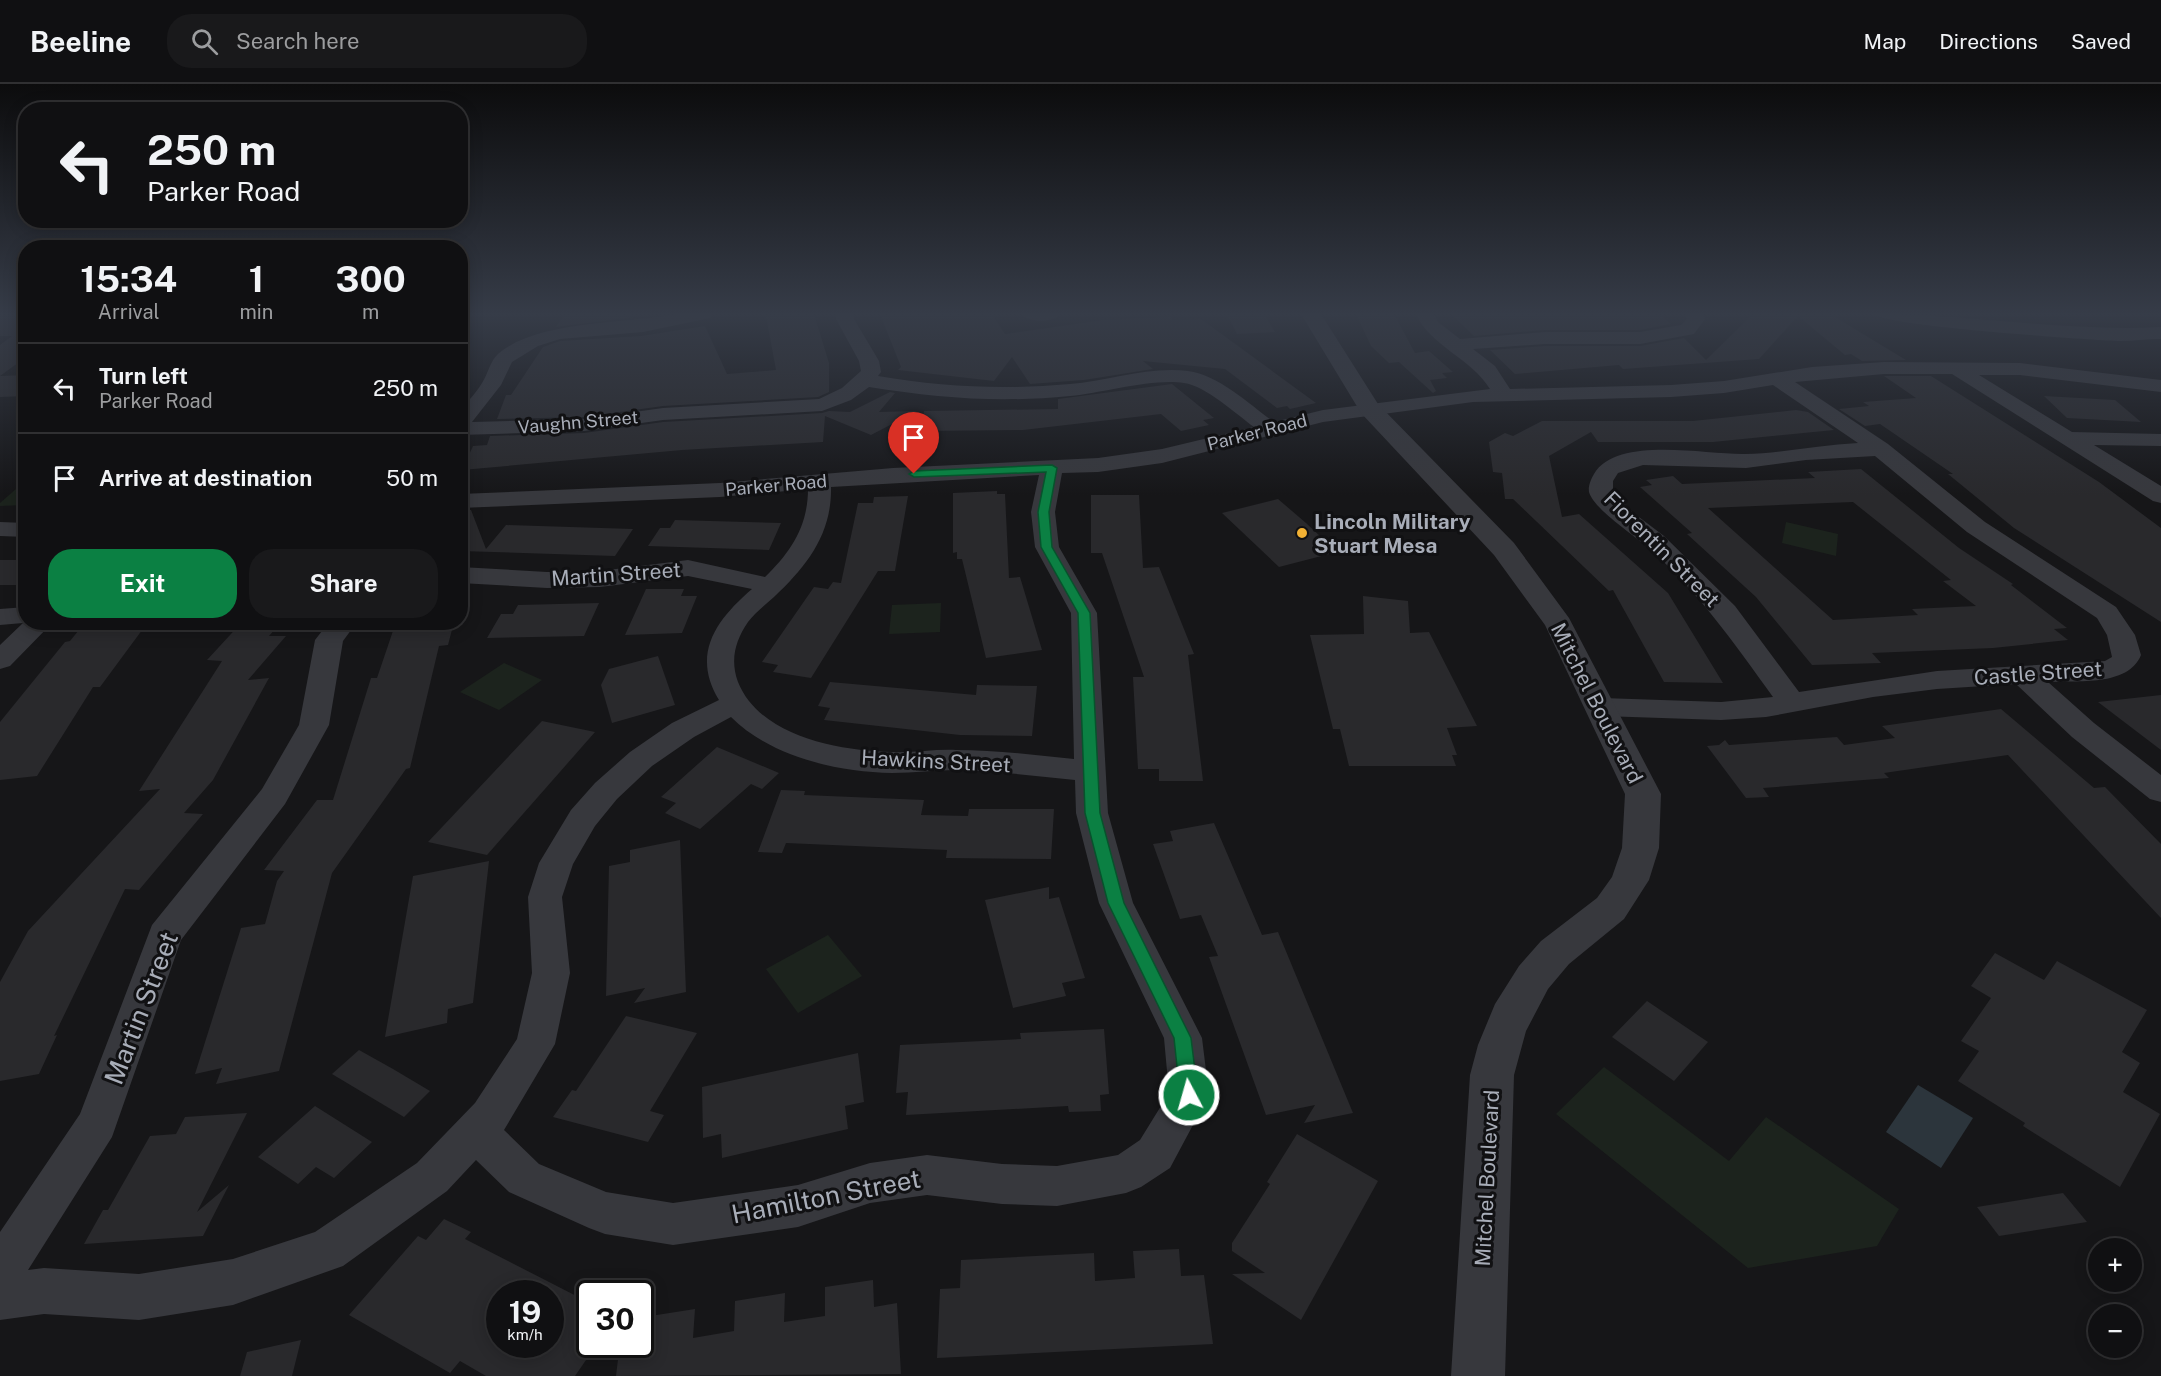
<!DOCTYPE html>
<meta charset="utf-8">
<style>
:root{--surface:#101012;--page:#19191b;--text:#f1f3f6;--muted:#9c9d9f;--line:#303032;--accent:#0b8043}
body{margin:0;font-family:"Public Sans",sans-serif;background:var(--page);color:var(--text);height:100vh;display:flex;flex-direction:column;font-size:22px;white-space:nowrap}
*{box-sizing:border-box;margin:0}
p{font-size:20px;color:var(--muted)}
.icon{flex:none;width:33px;height:33px;fill:none;stroke:currentColor;stroke-width:2;stroke-linecap:round;stroke-linejoin:round}
.map{position:relative;flex:1;overflow:hidden}
.details{position:absolute;left:18px;top:156px;width:450px;height:390px;display:flex;flex-direction:column;background:var(--surface);border-radius:24px;box-shadow:0 3px 15px #0003,0 0 0 2px var(--line)}
.details>*{flex:none}
.banner{position:absolute;left:18px;top:18px;width:450px;height:126px;border-radius:24px;box-shadow:0 3px 15px #0003,0 0 0 2px var(--line);background:#101012;color:var(--text);overflow:hidden}
.fabs{position:absolute;left:2088px;top:1154px;display:grid;gap:12px}
.fabs a{display:grid;place-items:center;width:54px;height:54px;border-radius:50%;background:var(--surface);box-shadow:0 3px 15px #0003,0 0 0 2px var(--line);font-size:30px}
.speed{position:absolute;left:486px;top:1196px;display:flex;gap:12px;font-size:30px;font-weight:700;text-align:center}
.speed>*{display:grid;place-content:center;width:78px;height:78px;border-radius:50%;background:var(--surface);box-shadow:0 3px 15px #0003,0 0 0 2px var(--line);line-height:1}
.speed small{font-size:15px;font-weight:400}
.speed .limit{border:3px solid #111;border-radius:9px;background:#fff;color:#111}
.pin{position:absolute;display:grid;place-items:center;width:51px;height:51px;color:#fff;margin:-62px -26px;border-radius:50% 50% 50% 0;rotate:-45deg;box-shadow:0 0 6px #0007}
.pin .icon{rotate:45deg}
.me{position:absolute;width:66px;margin:-33px;rotate:354deg;stroke-linejoin:round;filter:drop-shadow(0 0 4px #0008)}
.turn{display:flex;align-items:center;gap:21px;height:126px;padding:0 30px;font-size:27px}
.turn .icon{width:78px;height:78px;stroke-width:2.5}
.turn b{display:block;font-size:42px;line-height:51px}
.eta{display:flex;justify-content:space-evenly;align-items:center;height:102px;text-align:center}
.eta b{font-size:36px;font-weight:700;line-height:42px}
.button{display:flex;gap:12px;margin-top:auto;padding:12px 30px}
.button a{flex:1;height:69px;border-radius:24px;background:var(--accent);color:#fff;font-size:24px;font-weight:700;line-height:69px;text-align:center}
.button a+a{background:var(--page);color:var(--text)}
ul{padding:0;list-style:none}
li{display:flex;align-items:center;gap:18px;height:90px;padding:0 30px;border-top:2px solid var(--line)}
li div{flex:1}
li b{display:block;font-size:22px}
li em{font-style:normal}
header{display:flex;align-items:center;gap:36px;box-sizing:border-box;height:84px;padding:0 30px;background:var(--surface);border-bottom:2px solid var(--line)}
header strong{font-size:28px}
nav{display:flex;gap:33px;margin-inline-start:auto;font-size:21px}
.search{width:420px;height:54px;background:var(--page);display:flex;align-items:center;gap:15px;box-sizing:border-box;padding:0 21px;border-radius:24px;color:var(--muted);font-size:22px}
.map>svg:first-child{display:block}
.green{fill:#1c231d}
.water{fill:#2c353c}
.building{fill:#29292c;fill-rule:evenodd}
.lines{fill:none;stroke-linecap:round;stroke-linejoin:round}
.minor{fill:#37383d;fill-rule:evenodd}
.tertiary{fill:#37383d;fill-rule:evenodd}
.route{fill:#0b8043;stroke:#07532c;stroke-width:1.5}
.poi-dot{fill:#f2b134;stroke:#111113;stroke-width:2}
.labels{text-anchor:middle;dominant-baseline:central;stroke-width:6;stroke-linejoin:round;paint-order:stroke}
.far-street-label{font-size:18px;fill:#a8adb8;stroke:#111113}
.poi-label{font-size:21px;font-weight:bold;fill:#a8adb8;stroke:#111113;text-anchor:start}
.street-label{font-size:21px;fill:#a8adb8;stroke:#111113}
.near-street-label{font-size:26px;fill:#a8adb8;stroke:#111113}
</style>
<header>
<strong>Beeline</strong>
<div class="search"><svg class="icon" aria-label="search" viewBox="0 0 24 24"><circle cx="10" cy="10" r="6"/><path d="M15 15l6 6"/></svg>Search here</div>
<nav><a>Map</a><a>Directions</a><a>Saved</a></nav>
</header>
<div class="map">
<svg width="2161" height="1292" viewBox="0 0 2161 1292">
<rect width="100%" height="100%" fill="#161618"/>
<g class="green">
<path d="M25,397V421L0,422V419Z"/>
<path d="M1786,438L1838,450L1836,472L1782,459Z"/>
<path d="M941,519L940,548L889,550L892,521Z"/>
<path d="M504,579L542,596L499,626L460,608Z"/>
<path d="M828,851L862,892L798,929L766,885Z"/>
<path d="M1604,983L1729,1077L1766,1033L1899,1125L1877,1162L1748,1184L1556,1030Z"/>
</g>
<path class="water" d="M1918,1001L1973,1034L1941,1084L1886,1048Z"/>
<g class="building">
<path d="M565,230H634L635,233L556,243Z"/>
<path d="M779,230H814L829,279V308L818,313L663,322L584,333L497,335L506,311H511L543,263L560,257L641,252L705,242L727,290L776,286L766,232Z"/>
<path d="M880,230H992L1005,250L1103,236L1171,233L1173,236L1201,235L1316,319L1290,325L1287,322L1277,324L1225,285L1143,277L1153,285L1084,296L1030,300L1012,273L994,297L898,286L901,283Z"/>
<path d="M1227,230H1264L1275,248L1237,250Z"/>
<path d="M1356,230H1394L1415,269L1429,267L1453,288L1442,289L1447,294L1430,296L1436,307L1433,309L1399,278L1389,279L1371,262Z"/>
<path d="M1451,230H1660L1671,240L1640,246H1545L1474,252Z"/>
<path d="M1753,230H1830L1906,276L1862,277L1851,270L1845,271L1798,232L1759,275L1623,285L1619,281L1515,290L1490,266L1545,262H1640L1684,254L1706,276Z"/>
<path d="M26,231V273L0,292V261L12,252H0V232Z"/>
<path d="M26,291V312L0,313V292Z"/>
<path d="M1884,292H1931L2099,398L2161,444V538L2014,444L1948,390H1953L1880,340L1865,342L1839,325L1869,322L1863,318L1916,314Z"/>
<path d="M1172,300L1214,334L1203,336L1209,341L1181,347L1161,330L1023,346L921,347L924,327L1058,325V315Z"/>
<path d="M890,308L895,309L879,328L917,327L871,351L825,332L823,358L682,366L462,386L473,362L487,361L490,352L584,349L663,338L822,329L829,327L850,328Z"/>
<path d="M2044,312L2115,316L2141,338L2067,334Z"/>
<path d="M1796,326L1808,328L1834,346L1713,358H1598L1591,348L1549,372L1562,433L1579,430L1668,509L1723,599L1664,598L1613,506L1609,507L1513,415H1505L1502,389L1493,388L1489,358L1505,349L1513,352L1542,337H1693Z"/>
<path d="M1861,385L1959,464L2013,500L2011,501L2067,544L2054,545L2068,556L1993,564L1872,569L1881,579L1812,581L1756,513L1687,450L1692,449L1640,403L1652,401L1646,396L1673,392L1682,400L1815,394L1808,388ZM1853,418L1951,496L1943,497L1976,522L1912,525L1918,531L1833,536L1708,424Z"/>
<path d="M997,407V410H1005L1009,494L1020,493L1042,566L986,574L962,475H957V468L953,469V409Z"/>
<path d="M1091,411H1139L1143,484L1159,483L1194,570L1188,571L1203,697H1159V685H1138L1133,593H1144L1102,469H1091Z"/>
<path d="M908,412L895,487H878L811,594L773,588L778,581L762,578L814,503L828,505L833,498L841,499L858,419H873L874,413Z"/>
<path d="M1278,415L1306,439L1337,468L1279,483L1222,429Z"/>
<path d="M460,426H471L486,465L506,441L633,445L615,472L460,467Z"/>
<path d="M675,436L781,439L769,466L648,462L660,444H670Z"/>
<rect x="0" y="476" width="26" height="25"/>
<path d="M646,505H684L681,512H697L682,549L625,551Z"/>
<path d="M1363,512L1408,517L1410,549L1429,548L1477,642L1447,644L1457,671H1452L1456,682H1349L1340,645H1333L1310,551L1364,550Z"/>
<path d="M599,519L584,552L487,554L501,530H513L518,521Z"/>
<path d="M148,538L100,603H93L37,692L0,696V638L65,558L70,557L79,546L103,544L107,540Z"/>
<path d="M242,538H281L269,552H286L248,596L269,594L213,696L184,729L203,730L139,806L125,805L54,952L57,951L39,990L0,997V898L28,847L160,705L139,707L222,577L207,576Z"/>
<path d="M396,538H454L448,561L439,562L410,684L406,685L332,789L279,987L216,1000L222,984L195,990L241,844L265,840L277,797L284,787L264,786L317,716H333L371,594H377Z"/>
<path d="M658,572L675,621L612,639L601,601L609,585Z"/>
<path d="M830,598L976,611L977,601L1037,602L1032,652L960,651L824,636L830,624L818,622Z"/>
<path d="M2161,611V666L2098,618Z"/>
<path d="M2001,625L2094,704L2105,703L2161,760V834L2008,671L1884,689L1889,694L1763,704L1769,713L1746,714L1707,662L1719,661L1725,656L1729,661L1837,653L1844,661L1895,654L1882,642Z"/>
<path d="M542,637L595,648L487,771L428,758Z"/>
<path d="M717,663L779,689L762,705L751,700L700,745L665,729L676,719L661,713Z"/>
<path d="M781,706L805,707L804,711L924,716L921,731L968,732L969,725H1054L1051,775L946,774L947,766L786,759L782,769L758,768Z"/>
<path d="M1214,739L1262,851L1278,848L1353,1029L1304,1039L1315,1021L1266,1031L1209,873L1218,872L1201,831L1180,835L1153,760L1173,757L1170,747Z"/>
<path d="M680,756L686,908L634,919L645,904L606,912L609,782L630,778V766Z"/>
<path d="M489,777L473,919L448,925L447,939L385,953L413,792Z"/>
<path d="M1049,803V815L1059,813L1085,894L1062,899L1066,912L1013,924L985,816Z"/>
<path d="M1995,869L2044,896L2057,877L2147,926L2122,968L2140,979L2123,1008L2160,1030L2120,1103L2023,1042L2025,1039L1958,997L1979,967L1961,957L1991,914L1971,902Z"/>
<path d="M1647,917L1708,958L1674,997L1612,953Z"/>
<path d="M626,932L697,949L650,1027L664,1031L648,1058L553,1033L572,1006L576,1007Z"/>
<path d="M1104,945L1109,1010L1100,1011L1101,1027L1069,1028L1068,1022L906,1031L908,1008L896,1009L900,961L1021,955L1020,949Z"/>
<path d="M359,966L393,985L430,1007L404,1033L332,990Z"/>
<path d="M858,969L864,1018L845,1022L848,1045L722,1074L721,1050L703,1054L702,1003Z"/>
<path d="M315,1022L372,1058L334,1094L316,1083L298,1100L258,1073Z"/>
<path d="M247,1029L197,1128L229,1101L203,1152L84,1160L103,1126H108L150,1052L176,1050L185,1033Z"/>
<path d="M1297,1050L1378,1097L1301,1236L1232,1190L1265,1189L1232,1167V1159L1270,1100L1267,1098Z"/>
<path d="M2063,1109L2087,1138L1999,1152L1977,1123Z"/>
<path d="M444,1135L471,1148L465,1155L590,1219V1260H597L575,1292H486L460,1277L450,1289L349,1231L418,1152L426,1156ZM500,1209H550V1260H500Z"/>
<path d="M1179,1165L1181,1192L1204,1191L1213,1260L937,1274L940,1205L960,1204L961,1176L1094,1169L1095,1197L1135,1194L1133,1167Z"/>
<path d="M873,1196L874,1223L897,1219L901,1290L616,1292L619,1267L641,1263L644,1233L695,1225L693,1254L734,1247L735,1217L785,1209L784,1238L825,1232V1203Z"/>
<path d="M301,1256L292,1292H240L247,1268Z"/>
</g>
<g class="lines">
<g class="minor">
<path d="M676,230H713L710,234L643,248L560,255L538,262L512,278L501,301L472,338L584,335L663,324L819,315L842,304L861,287L859,277L836,235V230H854V235L879,277L881,288L878,292C942,303 1005,306 1070,300C1108,297 1149,282 1188,287C1219,291 1250,321 1274,338L1323,326L1490,305C1471,274 1430,262 1416,230H1434L1438,238L1460,255L1545,248H1640L1681,241L1687,235L1685,230H1703L1705,235L1694,250L1640,260H1545L1473,265L1495,282L1510,305L1671,301L1724,297L1812,283L1884,278L2020,279L2161,296V308L2020,291H1979L2072,348L2161,350V362L2094,361L2161,402V419L2153,417L1952,290H1884L1795,298L1888,360L1985,438L2116,523L2135,551L2141,571C2128,603 2077,596 2048,598L2094,639L2161,691V718L2150,715L2072,653L2016,600L1937,605L1873,613L1766,633L1721,636L1602,632L1592,630L1587,623L1592,616L1602,614L1721,618L1773,613C1734,559 1696,504 1645,461C1632,450 1593,424 1589,408C1588,402 1591,395 1594,390C1617,351 1707,371 1745,370C1783,369 1820,361 1858,359L1773,301L1724,309L1671,313L1473,318L1323,338L1162,379L1098,388L1062,389L1055,428L1059,463L1097,529L1108,729L1133,819L1202,954L1209,1011L1170,1084L1141,1103L1126,1109L1057,1122L1002,1120L927,1111L870,1119L798,1143L673,1161L605,1150L589,1144L509,1108L476,1076L447,1107L343,1182L233,1221L139,1236L44,1230L0,1236V1148L80,1030L152,841L262,705L299,641L315,556L329,538H357L343,557L329,641L285,720L181,856L112,1053L28,1186L44,1184L139,1190L233,1175L315,1148L417,1079L475,1019L517,955L532,889L528,813L539,779L571,726L595,699L630,668L672,639L719,616C691,570 716,536 752,505L688,492L600,503L547,504L460,499V483L547,488L600,487L688,476L765,493C791,468 808,442 808,405L720,413L460,424V410L720,399L893,384L1098,374L1162,365L1254,343C1236,330 1206,302 1184,299C1153,294 1103,309 1070,312C998,319 939,314 869,303L851,316L822,327L663,336L584,347L460,351C460,315 465,326 482,299C488,290 490,277 498,270C537,236 625,240 676,230ZM1875,372L1967,448L2097,534L2107,551L2112,573L2105,577L1937,587L1799,608L1735,522L1664,452L1631,427L1613,407V397L1618,389L1643,381L1746,384L1806,376ZM1039,391L1031,428L1035,463L1071,529L1074,675C1035,671 996,666 956,666C935,665 914,669 892,668C840,667 760,653 738,598C730,576 735,557 748,538C756,528 765,521 774,513C807,482 832,450 831,403ZM731,633C771,673 837,688 892,689C914,689 935,686 956,686C996,687 1036,692 1075,696L1076,729L1099,819L1164,954L1169,1009L1140,1056L1118,1071L1057,1082L1002,1080L927,1071L870,1079L798,1101L673,1119L606,1108L539,1080L504,1046L555,960L570,889L562,813L573,780L595,742L617,715L652,682L694,653Z"/>
<path d="M1021,230H1061C1053,239 1029,239 1021,230Z"/>
<path d="M1874,230C1970,230 2065,248 2161,243V255C2147,255 2133,257 2120,257C2091,256 1882,242 1874,230Z"/>
<path d="M0,438L26,439V453L0,452Z"/>
<path d="M26,523V538H53L10,582L0,585V561L23,539L0,541V525Z"/>
</g>
<path class="tertiary" d="M1301,230H1321L1378,320L1514,459L1569,534L1661,710L1659,764L1649,796L1624,835L1569,880L1548,905L1526,947L1514,991L1505,1292H1451L1470,991L1478,961L1495,920L1519,882L1541,857L1597,814L1612,793L1622,764L1625,710L1545,541L1494,471L1361,329Z"/>
</g>
<linearGradient id="sky" x2="0" y2="1"><stop stop-color="#0c0c0d"/><stop offset="0.56" stop-color="#363c48"/><stop offset="1" stop-color="#363c48" stop-opacity="0"/></linearGradient>
<rect width="2161" height="411" fill="url(#sky)"/>
<path class="route" d="M1052,381L1057,384L1049,428L1052,463L1090,529L1100,729L1124,819L1191,954L1198,1011L1195,1017L1189,1019L1182,1017L1180,1011L1174,954L1108,819L1085,729L1078,529L1041,463L1038,428L1046,388L914,393L909,390L914,387Z"/>
<circle class="poi-dot" cx="1302" cy="449" r="6"/>
<g class="labels">
<g class="far-street-label">
<text transform="translate(578 338) rotate(-5)">Vaughn Street</text>
<text transform="translate(1257 348) rotate(-14)">Parker Road</text>
<text transform="translate(776 401) rotate(-5)">Parker Road</text>
</g>
<g class="poi-label">
<text x="1314" y="437">Lincoln Military<tspan x="1314" dy="24">Stuart Mesa</tspan></text>
</g>
<g class="street-label">
<text transform="translate(1662 465) rotate(45)">Fiorentin Street</text>
<text transform="translate(616 490) rotate(-4)">Martin Street</text>
<text transform="translate(2038 589) rotate(-4)">Castle Street</text>
<text transform="translate(1597 619) rotate(63)">Mitchel Boulevard</text>
<text transform="translate(936 677) rotate(3)">Hawkins Street</text>
<text transform="translate(1487 1094) rotate(-87)">Mitchel Boulevard</text>
</g>
<g class="near-street-label">
<text transform="translate(141 924) rotate(-69)">Martin Street</text>
<text transform="translate(826 1112) rotate(-11)">Hamilton Street</text>
</g>
</g>
</svg>
<div class="fabs">
<a>+</a>
<a>−</a>
</div>
<div class="speed"><div>19<small>km/h</small></div><div class="limit">30</div></div>
<div class="pin" style="left:914px;top:390px;background:#d93025"><svg class="icon" aria-label="arrive" viewBox="0 0 24 24"><path d="M6 21V4h12l-3 4 3 4H6"/></svg></div>
<svg class="me" style="left:1189px;top:1011px" viewBox="-20 -20 40 40"><circle r="17" fill="#0b8043" stroke="#fff" stroke-width="3"/><path d="M0-11L8 9 0 5-8 9z" fill="#fff"/></svg>
<div class="banner">
<div class="turn"><svg class="icon" aria-label="left" viewBox="0 0 24 24"><path d="M17 20v-9H6M10 6l-5 5 5 5"/></svg><div><b>250 m</b>Parker Road</div></div>
</div>
<section class="details">
<div class="eta">
<div><b>15:34</b><p>Arrival</p></div>
<div><b>1</b><p>min</p></div>
<div><b>300</b><p>m</p></div>
</div>
<ul>
<li><svg class="icon" aria-label="left" viewBox="0 0 24 24"><path d="M17 20v-9H6M10 6l-5 5 5 5"/></svg><div><b>Turn left</b><p>Parker Road</p></div><em>250 m</em></li>
<li><svg class="icon" aria-label="arrive" viewBox="0 0 24 24"><path d="M6 21V4h12l-3 4 3 4H6"/></svg><div><b>Arrive at destination</b></div><em>50 m</em></li>
</ul>
<div class="button"><a>Exit</a><a>Share</a></div>
</section>
</div>
